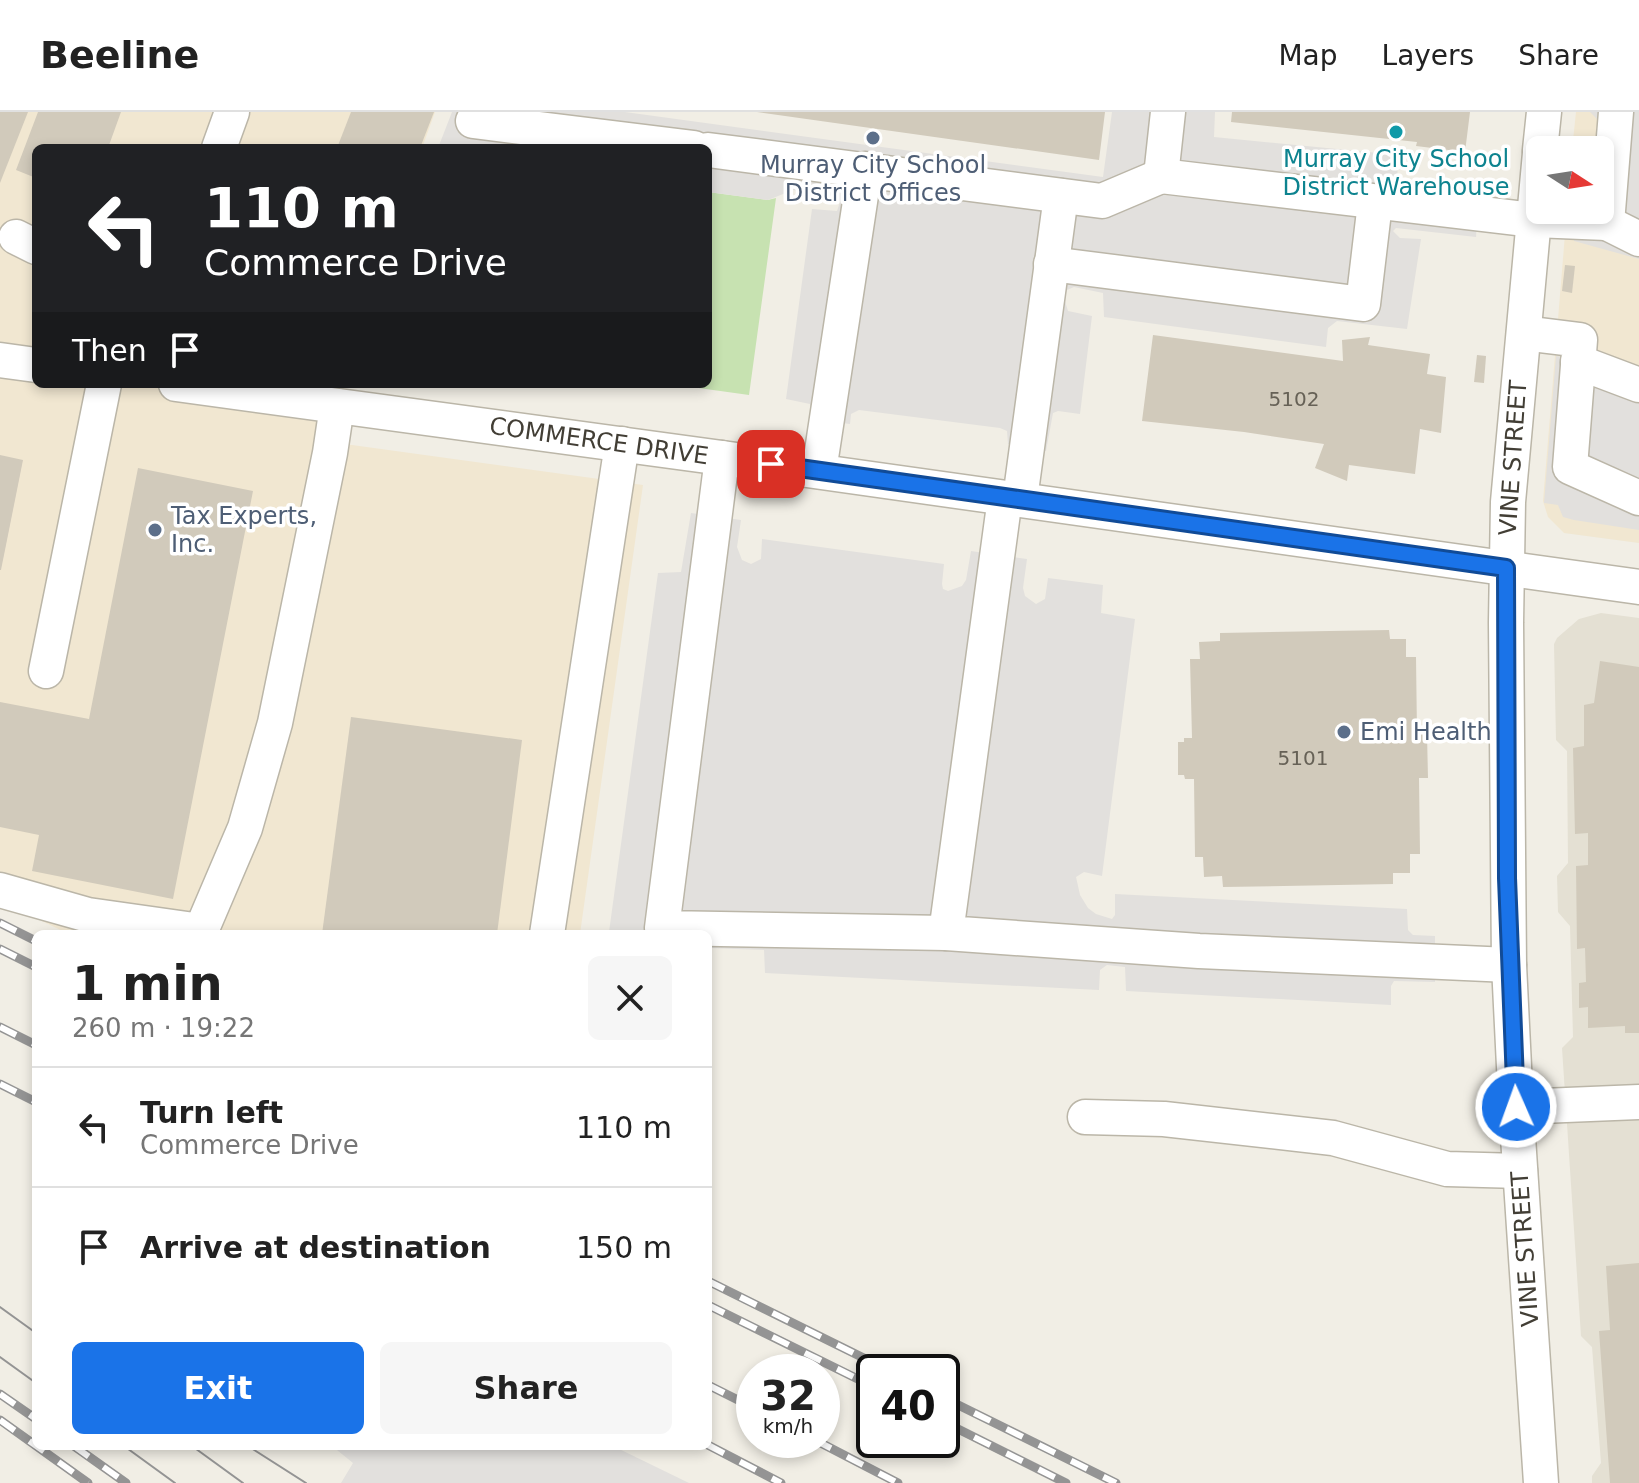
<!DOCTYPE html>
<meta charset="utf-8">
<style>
:root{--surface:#fff;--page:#f6f6f6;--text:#222;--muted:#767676;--line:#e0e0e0;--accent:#1a73e8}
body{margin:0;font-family:"DejaVu Sans",sans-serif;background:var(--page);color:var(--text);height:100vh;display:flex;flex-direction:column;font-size:30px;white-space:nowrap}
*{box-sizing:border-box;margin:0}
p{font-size:26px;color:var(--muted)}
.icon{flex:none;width:44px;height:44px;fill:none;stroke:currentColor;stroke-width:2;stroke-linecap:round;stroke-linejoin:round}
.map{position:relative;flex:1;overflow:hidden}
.side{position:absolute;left:32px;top:818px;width:680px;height:520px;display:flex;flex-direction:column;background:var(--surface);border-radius:12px;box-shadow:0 4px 12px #0003}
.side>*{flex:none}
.banner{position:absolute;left:32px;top:32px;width:680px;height:244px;border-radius:12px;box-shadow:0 4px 12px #0003;background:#202124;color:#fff;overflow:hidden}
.needle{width:52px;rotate:102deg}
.fabs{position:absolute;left:1526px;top:24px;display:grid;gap:16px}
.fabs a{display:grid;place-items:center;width:88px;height:88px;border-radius:12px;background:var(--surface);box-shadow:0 4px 12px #0003;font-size:40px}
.speed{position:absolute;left:736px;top:1242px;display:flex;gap:16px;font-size:40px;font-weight:700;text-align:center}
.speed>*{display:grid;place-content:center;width:104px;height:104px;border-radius:50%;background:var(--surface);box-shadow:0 4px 12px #0003;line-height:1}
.speed small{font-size:20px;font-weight:400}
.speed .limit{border:4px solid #111;border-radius:12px;background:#fff;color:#111}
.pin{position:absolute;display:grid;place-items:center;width:68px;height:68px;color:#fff;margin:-34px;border-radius:16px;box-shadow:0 4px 12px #0006}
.me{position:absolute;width:88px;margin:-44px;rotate:358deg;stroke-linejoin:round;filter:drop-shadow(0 0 6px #0008)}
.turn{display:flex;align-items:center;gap:28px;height:168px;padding:0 40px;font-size:36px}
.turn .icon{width:104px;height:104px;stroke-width:2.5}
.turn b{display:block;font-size:56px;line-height:68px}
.then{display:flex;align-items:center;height:76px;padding:0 40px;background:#0003;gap:16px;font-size:30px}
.round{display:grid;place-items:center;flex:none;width:84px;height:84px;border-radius:12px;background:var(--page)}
.summary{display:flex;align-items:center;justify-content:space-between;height:136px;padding:0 40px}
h1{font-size:48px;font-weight:700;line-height:60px}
.action{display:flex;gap:16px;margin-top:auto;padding:16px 40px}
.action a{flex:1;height:92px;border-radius:12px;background:var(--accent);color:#fff;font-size:32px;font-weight:700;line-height:92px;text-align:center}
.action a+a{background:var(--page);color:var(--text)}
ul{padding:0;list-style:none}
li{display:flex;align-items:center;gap:24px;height:120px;padding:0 40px;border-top:2px solid var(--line)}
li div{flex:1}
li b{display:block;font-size:30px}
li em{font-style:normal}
header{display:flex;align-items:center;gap:48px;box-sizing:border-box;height:112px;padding:0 40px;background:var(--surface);border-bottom:2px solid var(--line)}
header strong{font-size:38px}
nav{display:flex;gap:44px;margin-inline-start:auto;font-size:28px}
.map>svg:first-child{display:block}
.residential{fill:#e4e0d3}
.commercial{fill:#f1e7d1}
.green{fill:#c7e2b1}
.parking{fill:#e2e0dd}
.building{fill:#d1cabb}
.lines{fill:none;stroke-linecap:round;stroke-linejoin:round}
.minor-casing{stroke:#bbb6a8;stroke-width:37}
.minor{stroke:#fff;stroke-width:34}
.tram{stroke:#949494;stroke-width:2}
.rail-casing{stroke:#949494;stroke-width:9}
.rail{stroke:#fff;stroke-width:6;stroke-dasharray:18;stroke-linecap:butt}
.route-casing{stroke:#114b97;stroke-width:20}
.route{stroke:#1a73e8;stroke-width:14}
.culture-dot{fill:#0f9aa8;stroke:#fff;stroke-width:3}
.service-dot{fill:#5c6f8a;stroke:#fff;stroke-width:3}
.labels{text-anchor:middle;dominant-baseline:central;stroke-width:7;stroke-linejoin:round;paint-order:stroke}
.number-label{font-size:20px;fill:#666156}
.culture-label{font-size:24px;fill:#0d838f;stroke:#fff}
.service-label{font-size:24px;fill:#4e5e75;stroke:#fff;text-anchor:start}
.street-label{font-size:24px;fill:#423e35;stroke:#fff}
</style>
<header>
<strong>Beeline</strong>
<nav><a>Map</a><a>Layers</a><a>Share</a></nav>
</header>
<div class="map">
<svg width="1639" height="1371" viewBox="0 0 1639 1371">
<rect width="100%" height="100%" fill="#f1eee5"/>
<path class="residential" d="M1601,501L1639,506V1371H1592V1364L1601,1351L1592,1235L1581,1224L1562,936L1573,925L1570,814L1558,800L1557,764L1568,751L1567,639L1556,628L1554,532L1557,526L1579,507Z"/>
<g class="commercial">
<path d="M0,0H435L422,36H36V272H334L323,329L643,373L580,822H69L0,789Z"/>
<path d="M1576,0H1639V431L1564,421L1548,405L1543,389L1567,98H1600V38H1572Z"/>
</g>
<path class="green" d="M708,80L768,88L776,86L749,283L670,272H708Z"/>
<g class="parking">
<path d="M452,0H625L1103,65L1112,0H1215L1214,25L1399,43L1397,65L1399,70L1479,80L1476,125L1396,116L1393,119L1400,126L1421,127L1407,217L1337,209L1328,216L1326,235L1104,205L1103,181L1074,175L1067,178L1064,186L1068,199L1092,204L1080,302L1058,299L1053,301L1046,339L1008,332L1007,319L1000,316L859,298L851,302L850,312L810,307V292L786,287L812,97L837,99L840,90L838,86L793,78L768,88L708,80V36H438Z"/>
<path d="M1590,0H1639V147L1574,129L1576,98H1600V38H1595L1598,8Z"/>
<path d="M1556,244L1598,248L1639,258V418L1574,408L1563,405L1558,393L1544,391Z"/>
<path d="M691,401L741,408L737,435L742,448L751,452L761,447L762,427L944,452L942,472L943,477L948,479L962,474L966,468L971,439L1027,447L1023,476L1025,484L1036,492L1045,487L1048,466L1103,473L1101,501L1135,507L1102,764L1084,760L1076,765L1080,783L1088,796L1096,802L1112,807L1115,803V782L1407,797L1408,818L1413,823L1435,824V870L1394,869L1391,874V893L1126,879L1125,855L1107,853L1100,858L1099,878L765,861L764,838L708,836V822L609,820L658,461L681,460Z"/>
<path d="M332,1334H613L689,1371H341L353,1351Z"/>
</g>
<g class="building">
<path d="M0,0H28L0,71Z"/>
<path d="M38,0H121L108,36H36V66L16,58Z"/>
<path d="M351,0H434L420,36H337Z"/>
<path d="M757,0H1105L1099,48Z"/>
<path d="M1232,0H1470L1465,40L1416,34L1417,30L1231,10Z"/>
<path d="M1565,153L1575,154L1572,181L1562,179Z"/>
<path d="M1153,223L1343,249L1342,228L1370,225L1368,233L1430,242L1427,262L1446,265L1441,321L1420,317L1415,362L1349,353L1347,369L1315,356L1324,332L1244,320L1142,309Z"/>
<path d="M1477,243L1486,244L1484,271L1474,270Z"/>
<path d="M0,343L23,348L1,458H0Z"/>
<path d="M138,356L253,379L173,787L32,759L39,723L0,715V590L89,607Z"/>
<path d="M1389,518L1390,527H1406V545H1416L1417,622H1427L1428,666H1419L1420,742H1410V761H1393V772L1223,775L1222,764L1204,765L1203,745H1195L1194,667H1185L1184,663H1178V630H1184V626H1192L1190,547H1200L1199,530L1220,529V521Z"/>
<path d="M1600,549L1639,555V921H1625V914L1588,916V895L1579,896V871L1586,870L1585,836L1577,837L1576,754L1588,753V721L1575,722L1573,636L1584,634V593L1594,591Z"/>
<path d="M351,605L522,628L497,822H322Z"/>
<path d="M1639,1151V1371H1610L1599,1219L1610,1218L1606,1154Z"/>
</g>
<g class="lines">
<defs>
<g id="minor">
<path d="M1168,0L1161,64L1534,108L1607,111L1616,0"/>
<path d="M473,9L694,36"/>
<path d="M219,36L232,0"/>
<path d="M708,38L1102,89L1161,64"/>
<path d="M1540,38L1544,0"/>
<path d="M1540,41L1508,390L1506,511L1509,853L1516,995L1541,1371"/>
<path d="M1607,111L1639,127"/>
<path d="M16,125L36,135"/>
<path d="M1051,152L1363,192L1375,91"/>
<path d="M1524,221L1580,228L1570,355L1639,386"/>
<path d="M0,248L36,253"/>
<path d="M1578,250L1639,273"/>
<path d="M176,272L722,346L1639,475"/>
<path d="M722,346L662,816L946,821"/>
<path d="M819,359L865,57"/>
<path d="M1005,386L946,821L1199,839L1509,853"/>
<path d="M1020,387L1061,84"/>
<path d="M46,559L104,272"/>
<path d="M0,778L88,803L201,819L245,716L275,611L330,341L337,294"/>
<path d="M547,822L622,332"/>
<path d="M1516,995L1639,990"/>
<path d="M1085,1005L1164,1007L1333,1026L1447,1057L1520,1059"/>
</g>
</defs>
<use href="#minor" class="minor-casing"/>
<use href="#minor" class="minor"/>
<g class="tram">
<path d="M0,1195L36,1221"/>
<path d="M0,1245L36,1271"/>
<path d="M124,1334L175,1371"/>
<path d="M192,1334L243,1371"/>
<path d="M248,1334L306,1371"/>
</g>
<defs>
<g id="rail">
<path d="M0,811L36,829"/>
<path d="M0,837L36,855"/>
<path d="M0,915L36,933"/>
<path d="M0,972L36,990"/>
<path d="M708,1169L892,1260"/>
<path d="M708,1193L874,1275"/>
<path d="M708,1273L754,1296"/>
<path d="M0,1282L36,1307"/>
<path d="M942,1285L1116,1371"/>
<path d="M0,1308L88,1371"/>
<path d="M942,1309L1066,1371"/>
<path d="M815,1328L898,1371"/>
<path d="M708,1333L781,1371"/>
<path d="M74,1334L126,1371"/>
</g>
</defs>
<use href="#rail" class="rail-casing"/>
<use href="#rail" class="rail"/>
</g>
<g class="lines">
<defs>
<path id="route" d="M771,352L1506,456L1507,766L1516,995"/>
</defs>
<use href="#route" class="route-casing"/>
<use href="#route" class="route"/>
</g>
<circle class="culture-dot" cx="1396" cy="20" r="8"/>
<g class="service-dot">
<circle cx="873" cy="26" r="8"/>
<circle cx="155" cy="418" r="8"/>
<circle cx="1344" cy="620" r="8"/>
</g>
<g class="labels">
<g class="number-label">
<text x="1294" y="287">5102</text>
<text x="1303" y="646">5101</text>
</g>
<g class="culture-label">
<text x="1396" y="47">Murray City School<tspan x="1396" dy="28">District Warehouse</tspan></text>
</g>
<g class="service-label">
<text x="873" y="53" text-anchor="middle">Murray City School<tspan x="873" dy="28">District Offices</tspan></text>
<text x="171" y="404">Tax Experts,<tspan x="171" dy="28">Inc.</tspan></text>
<text x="1360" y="620">Emi Health</text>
</g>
<g class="street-label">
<text transform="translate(599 329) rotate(8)">COMMERCE DRIVE</text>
<text transform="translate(1513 346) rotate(-86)">VINE STREET</text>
<text transform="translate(1525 1137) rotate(-94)">VINE STREET</text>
</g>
</g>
</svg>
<div class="fabs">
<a><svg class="needle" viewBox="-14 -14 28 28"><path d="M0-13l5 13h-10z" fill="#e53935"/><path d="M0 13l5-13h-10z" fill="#767676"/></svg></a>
</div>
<div class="speed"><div>32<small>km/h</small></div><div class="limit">40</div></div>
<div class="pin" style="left:771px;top:352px;background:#d93025"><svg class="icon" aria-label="arrive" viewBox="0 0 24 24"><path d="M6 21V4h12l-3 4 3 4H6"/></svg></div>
<svg class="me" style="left:1516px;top:995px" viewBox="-20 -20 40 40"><circle r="17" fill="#1a73e8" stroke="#fff" stroke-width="3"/><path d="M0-11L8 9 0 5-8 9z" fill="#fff"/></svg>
<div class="banner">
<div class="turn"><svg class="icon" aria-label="left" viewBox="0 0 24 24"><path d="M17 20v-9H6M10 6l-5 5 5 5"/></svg><div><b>110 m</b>Commerce Drive</div></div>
<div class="then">Then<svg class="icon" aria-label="arrive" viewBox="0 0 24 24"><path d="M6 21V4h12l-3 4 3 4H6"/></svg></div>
</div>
<section class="side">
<div class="summary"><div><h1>1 min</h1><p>260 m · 19:22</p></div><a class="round"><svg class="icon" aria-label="close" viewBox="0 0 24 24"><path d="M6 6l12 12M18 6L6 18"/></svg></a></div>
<ul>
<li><svg class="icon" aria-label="left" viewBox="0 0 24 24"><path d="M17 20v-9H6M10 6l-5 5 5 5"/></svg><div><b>Turn left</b><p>Commerce Drive</p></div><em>110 m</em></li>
<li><svg class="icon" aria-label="arrive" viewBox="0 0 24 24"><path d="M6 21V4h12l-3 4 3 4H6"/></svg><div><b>Arrive at destination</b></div><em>150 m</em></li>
</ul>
<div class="action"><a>Exit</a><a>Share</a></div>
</section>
</div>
